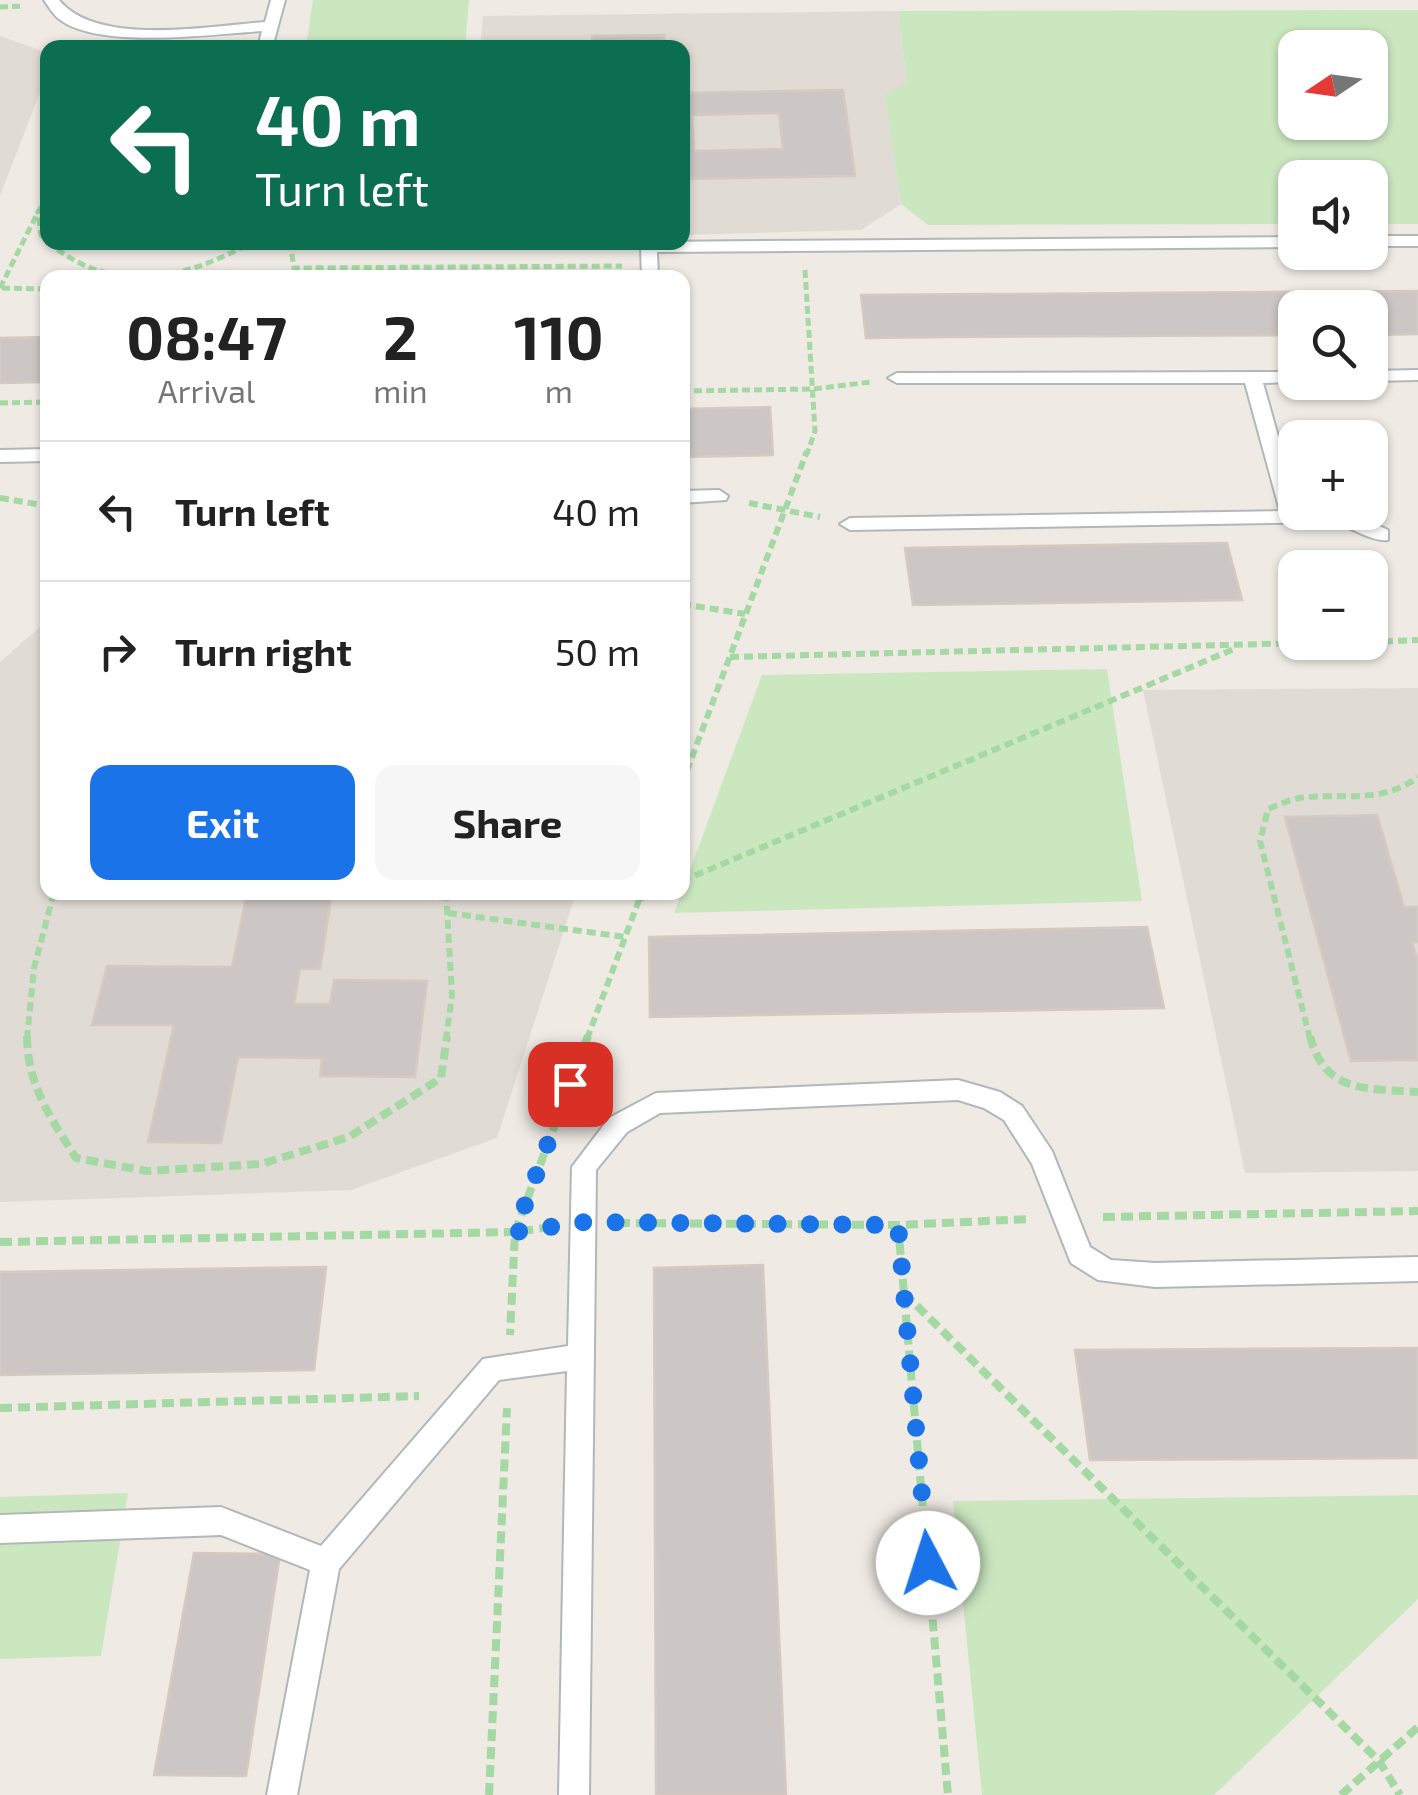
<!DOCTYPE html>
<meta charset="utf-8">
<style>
:root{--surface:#fff;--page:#f6f6f6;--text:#222;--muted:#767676;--line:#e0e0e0;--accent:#1a73e8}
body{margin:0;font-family:"Exo 2",sans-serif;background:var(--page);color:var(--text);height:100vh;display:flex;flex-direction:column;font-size:38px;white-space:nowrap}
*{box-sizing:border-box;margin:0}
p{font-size:32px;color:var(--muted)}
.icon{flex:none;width:55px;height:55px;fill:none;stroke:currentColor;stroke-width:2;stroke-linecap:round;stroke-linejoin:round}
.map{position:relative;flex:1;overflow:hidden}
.panel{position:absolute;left:40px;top:270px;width:650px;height:630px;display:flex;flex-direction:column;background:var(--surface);border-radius:20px;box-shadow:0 2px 8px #0004}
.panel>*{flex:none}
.banner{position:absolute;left:40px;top:40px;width:650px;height:210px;border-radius:20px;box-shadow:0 2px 8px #0004;background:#0b6e4f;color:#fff;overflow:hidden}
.needle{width:65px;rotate:257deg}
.controls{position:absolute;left:1278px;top:30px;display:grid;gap:20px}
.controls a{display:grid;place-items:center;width:110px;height:110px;border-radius:20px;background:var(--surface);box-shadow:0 2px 8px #0004;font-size:50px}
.pin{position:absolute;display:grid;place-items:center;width:85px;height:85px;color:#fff;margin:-42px;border-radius:20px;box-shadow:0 5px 15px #0006}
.me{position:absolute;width:110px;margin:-55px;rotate:355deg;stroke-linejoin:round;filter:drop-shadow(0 0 8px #0008)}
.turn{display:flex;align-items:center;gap:35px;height:210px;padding:0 50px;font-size:45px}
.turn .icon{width:130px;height:130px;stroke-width:2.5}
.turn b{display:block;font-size:70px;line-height:85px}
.eta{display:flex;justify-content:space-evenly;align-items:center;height:170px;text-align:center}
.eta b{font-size:60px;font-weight:700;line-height:70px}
.action{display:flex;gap:20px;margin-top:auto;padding:20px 50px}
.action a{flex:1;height:115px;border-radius:20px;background:var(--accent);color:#fff;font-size:40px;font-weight:700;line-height:115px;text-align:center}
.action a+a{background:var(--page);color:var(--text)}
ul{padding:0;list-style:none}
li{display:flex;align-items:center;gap:30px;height:140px;padding:0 50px;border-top:2px solid var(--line)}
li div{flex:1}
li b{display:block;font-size:38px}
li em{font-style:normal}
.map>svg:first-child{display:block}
.education{fill:#e1dbd5}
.green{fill:#cbe7c0;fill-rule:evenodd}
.building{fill:#ccc7c4;stroke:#d4cac3;stroke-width:2.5;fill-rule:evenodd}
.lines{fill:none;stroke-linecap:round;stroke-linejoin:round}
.lane-casing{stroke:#b2b7ba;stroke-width:4}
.path-far2{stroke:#a4d9a3;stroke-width:5;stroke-dasharray:8 4;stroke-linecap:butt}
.path-far1{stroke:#a4d9a3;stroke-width:6;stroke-dasharray:9 5;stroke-linecap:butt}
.path{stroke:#a4d9a3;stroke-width:8;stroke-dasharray:12 6;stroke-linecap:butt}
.lane{fill:#fff;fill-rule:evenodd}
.route{stroke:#1a73e8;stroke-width:18;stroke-dasharray:0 32.4}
</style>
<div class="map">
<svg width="1418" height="1795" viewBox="0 0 1418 1795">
<rect width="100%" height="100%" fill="#efeae4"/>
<g class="education">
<path d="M898,11L907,82L886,96L901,204L861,230L683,235L682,48H480L483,16Z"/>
<path d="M0,36L48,53L47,74L0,196Z"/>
<path d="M47,621L48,892L576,893L497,1138L351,1190L0,1202V662Z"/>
<path d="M1418,688V1171L1245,1173L1143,690Z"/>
</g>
<g class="green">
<path d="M313,0H469L465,47H306Z"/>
<path d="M1418,10V224H1370V178H1295V224L928,225L901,204L885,95L907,82L898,11ZM1295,48H1370V122H1295Z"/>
<path d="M316,243V242L449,243V249L318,250Z"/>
<path d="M1107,669L1142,901L674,913L762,675Z"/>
<path d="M128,1493L101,1656L0,1659V1497Z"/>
<path d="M1418,1495V1599L1214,1795H982L953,1501Z"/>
</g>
<g class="building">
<path d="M664,35V48H592V36Z"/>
<path d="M843,90L855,176L682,179V93ZM779,113L783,149L694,151L692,115Z"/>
<path d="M1418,291V334L1370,335V308H1295V335L947,337L866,338L861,295Z"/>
<path d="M48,337V382L0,383V338Z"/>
<path d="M770,407L773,455L682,457V409Z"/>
<path d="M1227,543L1242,600L913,605L905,548Z"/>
<path d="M1377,815L1404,907H1418V942H1412L1418,962V1060L1351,1061L1285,817Z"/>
<path d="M247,892H332L320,969H300L294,1004H330L334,980L427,981L415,1077L320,1076L322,1058L238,1057L221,1143L148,1142L174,1025H92L107,966L232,967Z"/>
<path d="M1147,927L1164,1008L650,1017L649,937Z"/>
<path d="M763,1265L786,1795H656L654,1268Z"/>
<path d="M326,1267L314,1370L0,1375V1272Z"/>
<path d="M1418,1348V1458L1090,1460L1075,1350Z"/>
<path d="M194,1553L280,1554L246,1776L154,1775Z"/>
</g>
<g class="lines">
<defs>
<g id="lane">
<path d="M44,0H59C97,47 209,26 265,22L271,0H285L272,48H258L262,31C213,34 98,50 59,19C53,14 48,6 44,0Z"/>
<rect x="1370" y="236" width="48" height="10"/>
<path d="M1295,237V247L657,252L658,278H642L641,247L647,242Z"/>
<path d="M1418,370V380L1370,381V371Z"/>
<path d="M1295,372V382L1263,383L1295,497V512H1349L1388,530V540C1369,542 1349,524 1328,522L850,530L840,524L850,518L1280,511L1245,383H897L888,378L897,373Z"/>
<path d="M48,449V461L0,462V450Z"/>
<path d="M719,490L728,496L726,500L682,503V491Z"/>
<path d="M958,1080L1000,1092L1022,1106L1052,1151L1090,1247L1111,1260L1155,1263L1418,1257V1281L1155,1287L1098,1280L1071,1263L1032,1164L1004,1120L984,1108L958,1100L660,1113L627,1132L596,1170L589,1795H559L567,1371L499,1380L339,1569L297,1795H267L310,1570L221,1535L0,1543V1515L221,1507L321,1546L483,1359L568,1346L572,1167L609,1118L656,1093Z"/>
</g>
</defs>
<use href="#lane" class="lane-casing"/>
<g class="path-far2">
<path d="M0,7L24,6"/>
<path d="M48,197L38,212L41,235L48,242"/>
<path d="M48,242C112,296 184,280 252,242"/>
<path d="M290,242L294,268L622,266"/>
<path d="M805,270L815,431L807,454"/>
<path d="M0,288L38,212"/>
<path d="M2,288L48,289"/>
<path d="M682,391L813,389L871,382"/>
<path d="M0,403L48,402"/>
</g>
<g class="path-far1">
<path d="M0,498L48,506"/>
<path d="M749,503L820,517"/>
<path d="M682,604L745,614"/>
<path d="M1370,642L1418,640"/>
<path d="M730,657L1348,642"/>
<path d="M682,784L807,451"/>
<path d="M682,881L1234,649"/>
<path d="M446,892L452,996L446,1039"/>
<path d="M640,899L655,892"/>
<path d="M448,913L625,937"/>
<path d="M27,1039L34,968L54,892"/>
<path d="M587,1039L642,892"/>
<path d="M1310,1039L1260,841L1268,809C1281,804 1293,798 1307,797C1348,794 1383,803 1418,777"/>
</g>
<g class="path">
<path d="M27,1036C27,1084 51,1119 76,1158L147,1171L261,1164L349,1137L441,1078L447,1036"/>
<path d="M1310,1036C1325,1095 1369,1088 1418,1092"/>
<path d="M1103,1217L1418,1211"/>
<path d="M618,1223L898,1225L1031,1219"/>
<path d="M898,1225L948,1795"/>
<path d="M551,1227L515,1232L588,1036"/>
<path d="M0,1242L515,1232L510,1335"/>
<path d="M904,1293L1379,1761L1400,1795"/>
<path d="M0,1408L419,1396"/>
<path d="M489,1795L507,1408"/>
<path d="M1341,1795L1418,1727"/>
</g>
<use href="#lane" class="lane"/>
</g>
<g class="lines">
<path class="route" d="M570,1084L515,1232L585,1222L898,1225L928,1563"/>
</g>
</svg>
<div class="controls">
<a><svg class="needle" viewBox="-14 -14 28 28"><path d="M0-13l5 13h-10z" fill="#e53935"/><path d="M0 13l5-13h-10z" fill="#767676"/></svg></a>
<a><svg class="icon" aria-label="sound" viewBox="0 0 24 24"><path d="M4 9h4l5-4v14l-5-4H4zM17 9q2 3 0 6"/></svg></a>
<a><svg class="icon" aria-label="search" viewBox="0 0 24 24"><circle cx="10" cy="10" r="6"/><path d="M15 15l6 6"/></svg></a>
<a>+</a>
<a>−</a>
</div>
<div class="pin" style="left:570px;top:1084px;background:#d93025"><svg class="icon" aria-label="arrive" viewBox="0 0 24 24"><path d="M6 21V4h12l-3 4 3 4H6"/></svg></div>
<svg class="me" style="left:928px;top:1563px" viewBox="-20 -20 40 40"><circle r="19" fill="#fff"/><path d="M0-13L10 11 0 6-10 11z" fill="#1a73e8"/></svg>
<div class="banner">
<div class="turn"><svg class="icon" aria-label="left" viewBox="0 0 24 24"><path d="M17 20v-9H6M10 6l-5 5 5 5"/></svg><div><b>40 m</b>Turn left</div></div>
</div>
<section class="panel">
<div class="eta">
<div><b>08:47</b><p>Arrival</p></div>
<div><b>2</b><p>min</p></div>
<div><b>110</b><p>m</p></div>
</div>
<ul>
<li><svg class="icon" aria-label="left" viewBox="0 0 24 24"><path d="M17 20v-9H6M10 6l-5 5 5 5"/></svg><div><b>Turn left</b></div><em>40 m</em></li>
<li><svg class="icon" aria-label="right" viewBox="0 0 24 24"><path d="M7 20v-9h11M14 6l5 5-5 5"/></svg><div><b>Turn right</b></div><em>50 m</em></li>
</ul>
<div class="action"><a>Exit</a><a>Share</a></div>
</section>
</div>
